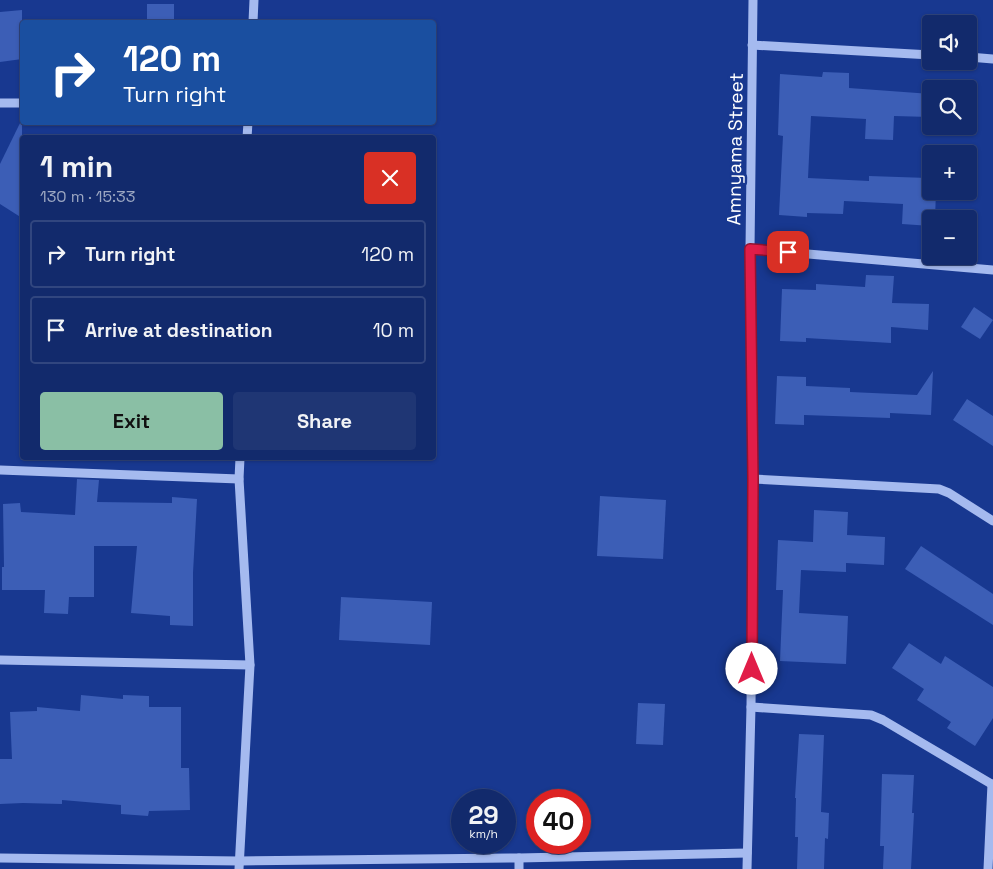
<!DOCTYPE html>
<meta charset="utf-8">
<style>
:root{--surface:#122a6c;--page:#1f3674;--text:#f1f3f6;--muted:#9ca7c2;--line:#31467f;--accent:#8abfa5}
body{margin:0;font-family:"Space Grotesk",sans-serif;background:var(--page);color:var(--text);height:100vh;display:flex;flex-direction:column;font-size:19px;white-space:nowrap}
*{box-sizing:border-box;margin:0}
p{font-size:16px;color:var(--muted)}
.icon{flex:none;width:28px;height:28px;fill:none;stroke:currentColor;stroke-width:2;stroke-linecap:round;stroke-linejoin:round}
.map{position:relative;flex:1;overflow:hidden}
.drawer{position:absolute;left:20px;top:135px;width:416px;height:325px;display:flex;flex-direction:column;background:var(--surface);border-radius:5px;box-shadow:0 1px 4px #0004,0 0 0 1px var(--line)}
.drawer>*{flex:none}
.top-card{position:absolute;left:20px;top:20px;width:416px;height:105px;border-radius:5px;box-shadow:0 1px 4px #0004,0 0 0 1px var(--line);background:#1a4fa0;color:#fff;overflow:hidden}
.tools{position:absolute;left:922px;top:15px;display:grid;gap:10px}
.tools a{display:grid;place-items:center;width:55px;height:55px;border-radius:5px;background:var(--surface);box-shadow:0 1px 4px #0004,0 0 0 1px var(--line);font-size:25px}
.speed{position:absolute;left:451px;top:789px;display:flex;gap:10px;font-size:25px;font-weight:700;text-align:center}
.speed>*{display:grid;place-content:center;width:65px;height:65px;border-radius:50%;background:var(--surface);box-shadow:0 1px 4px #0004,0 0 0 1px var(--line);line-height:1}
.speed small{font-size:12px;font-weight:400}
.speed .limit{border:8px solid #d22;background:#fff;color:#111}
.pin{position:absolute;display:grid;place-items:center;width:42px;height:42px;color:#fff;margin:-21px;border-radius:10px;box-shadow:0 2px 8px #0006}
.me{position:absolute;width:55px;margin:-28px;rotate:0deg;stroke-linejoin:round;filter:drop-shadow(0 0 4px #0008)}
.turn{display:flex;align-items:center;gap:18px;height:105px;padding:0 20px;font-size:22px}
.turn .icon{width:65px;height:65px;stroke-width:2.5}
.turn b{display:block;font-size:35px;line-height:42px}
.round{display:grid;place-items:center;flex:none;width:52px;height:52px;border-radius:5px;background:var(--page)}
.summary{display:flex;align-items:center;justify-content:space-between;height:85px;padding:0 20px}
h1{font-size:30px;font-weight:600;line-height:38px}
.primary-button{display:flex;gap:10px;margin-top:auto;padding:10px 20px}
.primary-button a{flex:1;height:58px;border-radius:5px;background:var(--accent);color:#111;font-size:20px;font-weight:600;line-height:58px;text-align:center}
.primary-button a+a{background:var(--page);color:var(--text)}
ul{padding:0;list-style:none}
li{display:flex;align-items:center;gap:15px;height:68px;margin:0 10px 8px;padding:0 10px;border:2px solid var(--line);border-radius:5px}
li div{flex:1}
li b{display:block;font-size:19px}
li em{font-style:normal}
.map>svg:first-child{display:block}
.building{fill:#3c5eb6}
.lines{fill:none;stroke-linecap:round;stroke-linejoin:round}
.minor{stroke:#a5baef;stroke-width:9}
.route-casing{stroke:#92132f;stroke-width:12}
.route{stroke:#e11d48;stroke-width:9}
.labels{text-anchor:middle;dominant-baseline:central;stroke-width:5;stroke-linejoin:round;paint-order:stroke}
.street-label{font-size:19px;fill:#fff;stroke:#183890}
</style>
<div class="map">
<svg width="993" height="869" viewBox="0 0 993 869">
<rect width="100%" height="100%" fill="#183890"/>
<g class="building">
<rect x="147" y="4" width="27" height="18"/>
<path d="M22,10V59L0,62V12Z"/>
<path d="M823,72L849,73V88L931,94L930,117L894,116L893,140L865,139L866,119L811,116L808,178L869,181V176L928,178L927,191H936L935,219H931V226L902,224L903,204L844,201L843,214L807,213V217L779,215L783,136L778,135L780,74L822,77Z"/>
<path d="M22,119V218L0,204V164Z"/>
<path d="M866,275L894,276L892,303L929,304L928,330L891,327V343L806,338V342L780,341L782,289L816,290V284L865,287Z"/>
<path d="M974,307L993,320L980,339L961,327Z"/>
<path d="M933,371L931,415L890,413V418L804,415V425L775,424L777,376L806,377V386L850,388V392L917,395Z"/>
<path d="M967,399L993,416V446L953,420Z"/>
<path d="M77,479L99,480L97,502L172,503V497L197,499L193,573V626L170,625V616L131,613L137,546H94V597H69L68,614L44,613L45,590H2V567H4L3,504L20,503L21,512L75,515Z"/>
<path d="M600,496L666,500L663,559L597,556Z"/>
<path d="M814,510L848,512L847,535L885,537L884,565L846,563V572L801,570L799,613L848,616L846,664L780,661L783,590H776L778,540L813,542Z"/>
<path d="M921,546L993,594V625L905,569Z"/>
<path d="M341,597L432,602L430,645L339,640Z"/>
<path d="M909,643L941,664L945,656L993,687V718L975,746L947,728L951,722L917,700L924,689L892,668Z"/>
<path d="M81,695L123,699V695L149,696V707H181V768H189L190,810L149,811L148,816L121,814V805L62,800V804L23,803L0,804V759H12L10,712L37,711V707L80,711Z"/>
<path d="M638,703L665,704L663,745L636,744Z"/>
<path d="M799,734L824,735L821,812L829,813L828,839L825,838L824,869H797L798,837H795L796,798H795Z"/>
<path d="M882,774L914,775L912,813H914L911,869H883L884,846H880Z"/>
</g>
<g class="lines">
<g class="minor">
<path d="M253,22L254,0"/>
<path d="M752,45L931,55"/>
<path d="M969,57L993,59"/>
<path d="M0,103H22"/>
<path d="M247,138L248,122"/>
<path d="M750,249L993,270"/>
<path d="M0,470L239,479"/>
<path d="M753,479L939,489L949,493L993,521"/>
<path d="M0,660L250,665"/>
<path d="M751,707L871,715L883,720L993,785"/>
<path d="M0,858L239,861L519,858L747,853"/>
<path d="M519,858V869"/>
<path d="M239,869L250,665L239,479L240,458"/>
<path d="M747,869L751,707L753,479L750,249L753,0"/>
<path d="M988,869L992,784"/>
</g>
</g>
<g class="lines">
<defs>
<path id="route" d="M752,669L753,479L750,249L788,252"/>
</defs>
<use href="#route" class="route-casing"/>
<use href="#route" class="route"/>
</g>
<g class="labels">
<g class="street-label">
<text transform="translate(735 149) rotate(-89)">Amnyama Street</text>
</g>
</g>
</svg>
<div class="tools">
<a><svg class="icon" aria-label="sound" viewBox="0 0 24 24"><path d="M4 9h4l5-4v14l-5-4H4zM17 9q2 3 0 6"/></svg></a>
<a><svg class="icon" aria-label="search" viewBox="0 0 24 24"><circle cx="10" cy="10" r="6"/><path d="M15 15l6 6"/></svg></a>
<a>+</a>
<a>−</a>
</div>
<div class="speed"><div>29<small>km/h</small></div><div class="limit">40</div></div>
<div class="pin" style="left:788px;top:252px;background:#d93025"><svg class="icon" aria-label="arrive" viewBox="0 0 24 24"><path d="M6 21V4h12l-3 4 3 4H6"/></svg></div>
<svg class="me" style="left:752px;top:669px" viewBox="-20 -20 40 40"><circle r="19" fill="#fff"/><path d="M0-13L10 11 0 6-10 11z" fill="#e11d48"/></svg>
<div class="top-card">
<div class="turn"><svg class="icon" aria-label="right" viewBox="0 0 24 24"><path d="M7 20v-9h11M14 6l5 5-5 5"/></svg><div><b>120 m</b>Turn right</div></div>
</div>
<section class="drawer">
<div class="summary"><div><h1>1 min</h1><p>130 m · 15:33</p></div><a class="round" style="background:#d93025;color:#fff"><svg class="icon" aria-label="close" viewBox="0 0 24 24"><path d="M6 6l12 12M18 6L6 18"/></svg></a></div>
<ul>
<li><svg class="icon" aria-label="right" viewBox="0 0 24 24"><path d="M7 20v-9h11M14 6l5 5-5 5"/></svg><div><b>Turn right</b></div><em>120 m</em></li>
<li><svg class="icon" aria-label="arrive" viewBox="0 0 24 24"><path d="M6 21V4h12l-3 4 3 4H6"/></svg><div><b>Arrive at destination</b></div><em>10 m</em></li>
</ul>
<div class="primary-button"><a>Exit</a><a>Share</a></div>
</section>
</div>
